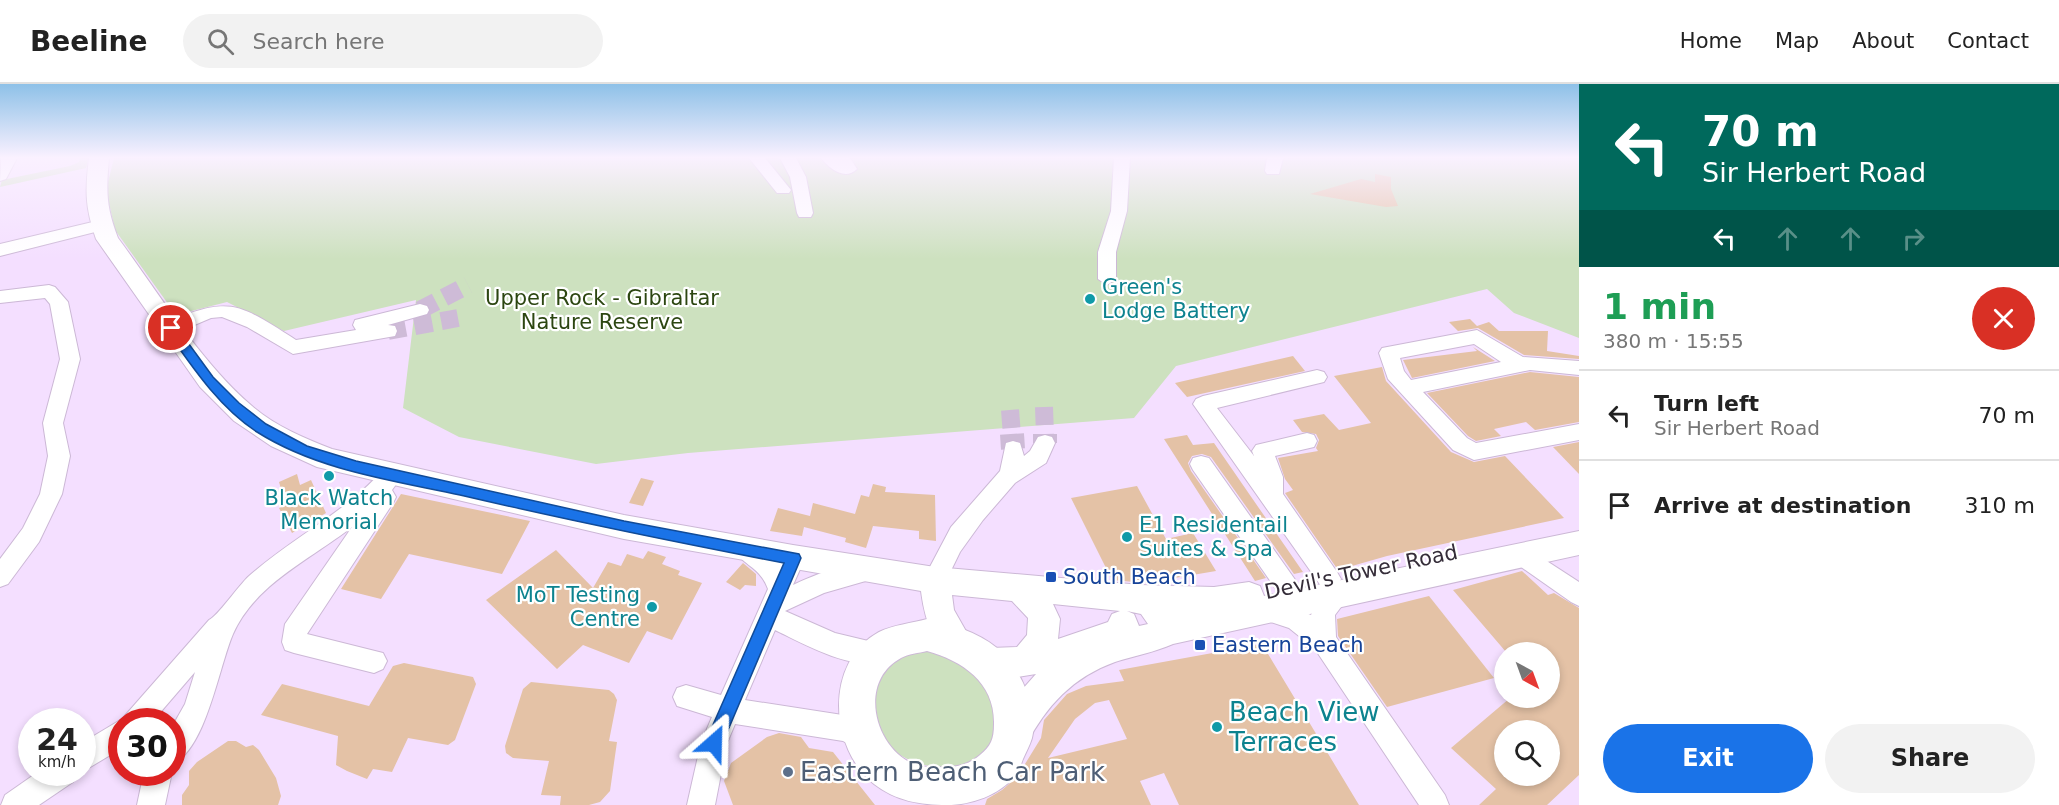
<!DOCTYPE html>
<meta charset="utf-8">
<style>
:root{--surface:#fff;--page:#f2f2f2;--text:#222;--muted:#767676;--line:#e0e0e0;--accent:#1a73e8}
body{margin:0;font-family:"DejaVu Sans",sans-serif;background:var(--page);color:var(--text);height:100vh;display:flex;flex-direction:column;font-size:22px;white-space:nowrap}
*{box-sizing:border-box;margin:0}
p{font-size:20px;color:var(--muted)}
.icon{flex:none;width:33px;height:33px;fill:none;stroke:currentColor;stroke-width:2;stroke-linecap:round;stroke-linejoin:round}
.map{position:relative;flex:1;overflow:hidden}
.details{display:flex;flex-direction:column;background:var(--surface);width:480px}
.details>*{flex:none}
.guide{background:#00695c;color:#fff;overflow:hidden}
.needle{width:39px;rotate:139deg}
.tools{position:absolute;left:1494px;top:558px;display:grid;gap:12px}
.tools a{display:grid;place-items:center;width:66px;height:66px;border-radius:50%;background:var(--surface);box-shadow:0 3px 9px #0003;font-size:30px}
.speed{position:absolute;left:18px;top:624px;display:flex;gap:12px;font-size:30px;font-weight:700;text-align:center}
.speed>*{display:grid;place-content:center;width:78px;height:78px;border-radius:50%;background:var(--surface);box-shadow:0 3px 9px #0003;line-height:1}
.speed small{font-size:15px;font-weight:400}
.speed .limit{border:9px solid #d22;background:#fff;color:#111}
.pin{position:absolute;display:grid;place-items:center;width:51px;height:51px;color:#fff;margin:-26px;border:3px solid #fff;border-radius:50%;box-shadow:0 2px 6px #0007}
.me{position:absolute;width:66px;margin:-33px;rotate:25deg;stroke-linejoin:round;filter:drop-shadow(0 0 4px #0008)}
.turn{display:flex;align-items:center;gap:21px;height:126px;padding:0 24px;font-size:27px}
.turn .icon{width:78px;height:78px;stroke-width:2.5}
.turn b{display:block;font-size:42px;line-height:51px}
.lanes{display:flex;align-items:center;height:57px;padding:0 24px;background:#0003;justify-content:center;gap:30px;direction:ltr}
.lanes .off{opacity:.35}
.round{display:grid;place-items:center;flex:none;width:63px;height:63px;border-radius:32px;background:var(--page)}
.overview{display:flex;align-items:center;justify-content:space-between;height:102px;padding:0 24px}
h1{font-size:36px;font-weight:700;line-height:45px;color:#1e9e55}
.primary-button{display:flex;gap:12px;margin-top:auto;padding:12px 24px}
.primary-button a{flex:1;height:69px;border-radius:36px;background:var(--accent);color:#fff;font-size:24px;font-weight:700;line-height:69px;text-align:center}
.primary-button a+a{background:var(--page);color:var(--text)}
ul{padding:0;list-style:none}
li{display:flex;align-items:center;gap:18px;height:90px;padding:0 24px;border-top:2px solid var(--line)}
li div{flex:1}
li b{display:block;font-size:22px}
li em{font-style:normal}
header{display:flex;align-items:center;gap:36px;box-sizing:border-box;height:84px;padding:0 30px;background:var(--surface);border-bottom:2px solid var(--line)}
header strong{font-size:28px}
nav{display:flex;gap:33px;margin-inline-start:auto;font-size:21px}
.search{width:420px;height:54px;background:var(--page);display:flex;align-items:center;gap:15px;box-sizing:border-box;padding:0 21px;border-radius:33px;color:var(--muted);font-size:22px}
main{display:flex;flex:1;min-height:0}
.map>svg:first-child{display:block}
.green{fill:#cde1bf}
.building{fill:#e4c2a6;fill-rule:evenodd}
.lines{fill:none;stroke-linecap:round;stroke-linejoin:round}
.minor-tunnel-far1{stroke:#cebbd7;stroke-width:18;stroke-dasharray:18 9;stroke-linecap:butt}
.minor-tunnel{stroke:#cebbd7;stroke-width:24;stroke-dasharray:24 12;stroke-linecap:butt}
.minor-casing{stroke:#ccb8d6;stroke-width:2}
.major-casing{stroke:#ccb8d6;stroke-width:2}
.highway-casing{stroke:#ccb8d6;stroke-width:2}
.minor{fill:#fff;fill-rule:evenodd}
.major{fill:#fff;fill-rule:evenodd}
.highway{fill:#fff;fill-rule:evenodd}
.route{fill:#1a73e8;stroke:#114b97;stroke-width:1.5}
.culture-dot{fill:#0f9aa8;stroke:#fff;stroke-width:2}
.transit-dot{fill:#1a4fb4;stroke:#fff;stroke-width:2}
.service-dot{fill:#5c6f8a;stroke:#fff;stroke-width:2}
.labels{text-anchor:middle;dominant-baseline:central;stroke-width:4.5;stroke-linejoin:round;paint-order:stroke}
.culture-label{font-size:21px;fill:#0d838f;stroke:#fff;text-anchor:start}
.park-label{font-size:21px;fill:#2c4611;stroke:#fff}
.street-label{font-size:21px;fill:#352d39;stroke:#fff}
.transit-label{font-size:21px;fill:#164399;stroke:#fff;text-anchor:start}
.near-culture-label{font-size:26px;fill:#0d838f;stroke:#fff;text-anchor:start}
.near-service-label{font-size:26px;fill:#4e5e75;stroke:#fff;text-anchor:start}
</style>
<header>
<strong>Beeline</strong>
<div class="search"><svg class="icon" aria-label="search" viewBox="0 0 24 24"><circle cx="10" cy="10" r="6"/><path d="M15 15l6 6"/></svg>Search here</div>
<nav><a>Home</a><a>Map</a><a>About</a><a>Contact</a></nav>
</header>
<main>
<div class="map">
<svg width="1579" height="721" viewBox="0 0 1579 721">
<rect width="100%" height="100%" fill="#f4dfff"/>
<g class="green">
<path d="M80,74H89L86,84L0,103L2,96L70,82L79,78Z"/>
<path d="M114,74H1579V254L1514,229L1487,205L1176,282L1134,334L688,369L596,380L459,353L403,324L416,216L284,247L227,218L176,231L115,146L106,106Z"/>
<path d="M916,565L954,568L995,610C995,622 998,635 996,647C987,700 892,692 877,642C875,635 876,626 875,618C875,606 874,594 884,584C892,576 906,571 916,565Z"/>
</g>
<g class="building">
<path d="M1375,90L1391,93V105L1398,122L1386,123L1310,110L1361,95L1375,98Z"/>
<path d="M1470,235L1477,242L1489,238L1499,247H1548L1547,267L1579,272V275L1524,271L1478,244L1458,247L1449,238Z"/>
<path d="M1473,263L1495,277L1412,294L1403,276L1477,267Z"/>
<path d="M1293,272L1305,287L1187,313L1175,299Z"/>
<path d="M1382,283L1386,297L1451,368L1474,378L1505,372L1564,434L1387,472L1338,486L1285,409L1293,406L1285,395L1278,374L1318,367L1316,364L1319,356L1316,350L1302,348L1293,336L1324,330L1339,346L1371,339L1334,292Z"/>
<path d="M1530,288L1579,293V338L1535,346L1526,338L1494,345L1501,352L1476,357L1468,352L1427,309Z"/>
<path d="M1187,351L1193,361L1214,359L1303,488L1294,490L1211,373L1202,370L1192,372L1188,379L1191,387L1266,494L1255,497L1164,355Z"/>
<path d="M1579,358V390L1553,363Z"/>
<path d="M297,390L300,401L311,396L326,429L292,449L279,424L286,421L279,398Z"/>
<path d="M641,394L654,397L643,422L629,419Z"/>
<path d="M873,400L886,403L885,408L935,411L936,457L919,455V447L873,442L866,464L845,458L846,454L804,443L802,452L770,447L778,424L810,432L813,419L855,430L861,411L869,413Z"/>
<path d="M1137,402L1166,455L1193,449L1216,487L1145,499L1112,496L1071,414Z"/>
<path d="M401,410L530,437L502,490L409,470L381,515L341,505Z"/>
<path d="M556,466L593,504L608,478L621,482L627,470L643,475L648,467L666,473L662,480L680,487L678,491L702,499L672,556L647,547L629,579L583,561L557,585L486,516Z"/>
<path d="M743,479L756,490V502L745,501L740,506L726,498Z"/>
<path d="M1522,487L1548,511L1554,509L1579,524V691L1547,721H1479L1496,705L1451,664L1510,614H1550V568H1506L1453,506ZM1504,646H1550V692H1504Z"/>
<path d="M1429,512L1494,594L1387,623L1338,552L1337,535Z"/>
<path d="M1262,560L1359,721H1179L1164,689L1140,697L1151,721H985L987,715L1002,706L1017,693L1041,654L1044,636L1067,610L1086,602L1124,597L1119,586ZM1109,616L1127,655L1048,674L1075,635L1095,619Z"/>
<path d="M404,579L473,593L476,600L455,656L448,661L408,654L392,688L373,685L367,695L347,687L336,681L338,652L261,631L282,600L369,622L393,582Z"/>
<path d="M531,598L609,606L614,610L617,616L609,657L617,658L610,707L600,718L589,721H560L561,712L541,711L549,677L513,674L506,669L505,662L523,605Z"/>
<path d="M779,649L801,653L809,664L833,668L875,721H733L724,697L731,679L767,653Z"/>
<path d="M228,657H236L246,663L253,661L259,666L276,694L281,712L278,721H182V711L189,701V687L197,678Z"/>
</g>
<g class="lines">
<g class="minor-tunnel-far1">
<path d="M420,226L468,201"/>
<path d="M388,247L458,234"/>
<path d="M1044,323L1045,351"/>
<path d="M1010,326L1012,351"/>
</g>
<g class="minor-tunnel">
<path d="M1012,350L1013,365"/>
<path d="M1045,350V359"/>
</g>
<defs>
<g id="minor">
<path d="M1,74H17L6,95L0,97Z"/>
<path d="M749,74H765L791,106L789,109H777Z"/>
<path d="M780,74H796L806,93L813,129L811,133H799L797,129L790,93Z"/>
<path d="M821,74H850L857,85C845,97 830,85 821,74Z"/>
<path d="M1114,74H1130L1127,127L1116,168V195L1107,201L1098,195V168L1111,127Z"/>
<path d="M1267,74H1283L1279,90H1267L1265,87Z"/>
<path d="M101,136L107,137L109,141L107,145L0,172V160Z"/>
<path d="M49,201L55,203L68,218L80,275L63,339L70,372L62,410L39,458L8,500L0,503V475L23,444L40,410L48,372L43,339L60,275L50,220L45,214L0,219V207Z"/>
<path d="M420,220L427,222L429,226L427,230L388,241L395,242L397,247L395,252L293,270L247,243L222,233L211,234L171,251L164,249L162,244L164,239C231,212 236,218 296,256L356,246L353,241L355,236Z"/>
<path d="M1477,246L1523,273L1579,277V291L1530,286L1423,308L1467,354L1476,359L1579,340V356L1474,376L1453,366L1388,295L1379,269L1382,264ZM1474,260L1501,278L1411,296L1404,287L1400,274Z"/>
<path d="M1317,286L1324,288L1327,293L1324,298L1217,324L1254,372L1252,367L1256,361L1307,349L1314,351L1317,357L1314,363L1275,372L1283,393V410L1337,488L1341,495L1338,501L1346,504L1350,511L1335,531L1336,553L1445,711L1449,721H1419L1315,565L1289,544L1259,534L1256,526L1259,518L1268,515L1311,531L1319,514L1328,505L1321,502L1193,320L1196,315L1203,312Z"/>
<path d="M1045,351L1052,353L1055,359L1046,379L1015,399L983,436L960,468L943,503L935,506L927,503L923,496L951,443L1000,387L1006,359L1013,357L1020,359L1024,372L1030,367L1038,353Z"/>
<path d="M1201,372L1209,374L1296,497L1300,504L1296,511L1288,514L1280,511L1193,386L1190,380L1193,374Z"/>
<path d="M392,382L400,385L403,391L392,406L396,413L393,419L307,550L383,569L387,577L383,585L374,589L294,569L285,566L282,558L285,540L352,443C311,475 255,500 233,550C219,582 206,666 172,680V643L185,620L195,588L152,638H122V664L82,688V659L122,635L209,536C217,533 239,501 249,492C293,453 345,429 384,385Z"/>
<path d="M745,454L753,457L780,478L785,467L793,464L801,467L805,474L793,501C812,492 857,473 876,480L880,487L876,494L824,509L785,527L835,549L885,561L889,569L885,577C855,589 802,559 775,546L745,616L849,632L871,646L875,655L871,664L862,668L843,657L735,640L727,659L715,721H687L701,659L712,633L677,622L673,613L677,604L686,601L721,611L768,505C759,481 743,483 734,464L737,457Z"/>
<path d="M1522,461L1579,498V522L1571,518L1514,478L1510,471L1514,464Z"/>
<path d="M38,688H76L73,698L39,721H1L5,711Z"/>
<path d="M144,688H172L165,721H137Z"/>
</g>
<path id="major" d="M89,74H109C106,107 106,123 118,154C158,208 201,279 252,322C275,342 304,354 332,365L624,431L793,461L935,483L1141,501L1214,503L1249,498L1260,502L1264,512L1579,447V471L1173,560C1155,568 1134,572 1115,578C1073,593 1046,622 1026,661L1014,666L1002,661L997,649L1013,616L1036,590L1005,595L980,590L975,579L980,568L991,564L1017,563L1027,551L1028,534L1012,517L952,511L954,526L971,556L966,566L955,571C931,562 924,530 921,507L624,455L317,383L271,362L234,337L200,303L96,155C85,123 85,107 89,74ZM1053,520L1120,527L1112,530L1108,538L1058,555L1060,535ZM1127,527L1141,530L1148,540L1139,542L1134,530Z"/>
<path id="highway" d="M927,535C953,541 976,547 997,564C1020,582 1039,626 1032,654C1030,661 1026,668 1023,675C1021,680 1019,687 1015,692C999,711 972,721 947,721C920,721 896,717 874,700C829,664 824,578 879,548C893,541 912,539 927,535ZM927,567C963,577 995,599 994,640C994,655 991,662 980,671C967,682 954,684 938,683C932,683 925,683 919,682C875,669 856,598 901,574C908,570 919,569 927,567Z"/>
</defs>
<use href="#minor" class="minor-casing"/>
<use href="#major" class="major-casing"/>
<use href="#highway" class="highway-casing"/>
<use href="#minor" class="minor"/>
<use href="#major" class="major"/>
<use href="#highway" class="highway"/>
</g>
<linearGradient id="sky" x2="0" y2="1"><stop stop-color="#8ec1e8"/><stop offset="0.42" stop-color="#faf1ff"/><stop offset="1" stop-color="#faf1ff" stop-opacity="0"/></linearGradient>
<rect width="1579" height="175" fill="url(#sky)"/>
<path class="route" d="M171,240L175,241L213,293L239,319L266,340L307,362L356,377L624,437L799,470L801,474L720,665L714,668L708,665L705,659L784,479C675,458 567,436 460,411C391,396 317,386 257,348C219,323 193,284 167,247V241Z"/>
<g class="culture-dot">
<circle cx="1090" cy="215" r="6"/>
<circle cx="329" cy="392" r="6"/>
<circle cx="1127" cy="453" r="6"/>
<circle cx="652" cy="523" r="6"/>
<circle cx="1217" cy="643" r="6"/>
</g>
<g class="transit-dot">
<rect x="1045" y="487" width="12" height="12" rx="3"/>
<rect x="1194" y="555" width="12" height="12" rx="3"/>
</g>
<circle class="service-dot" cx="788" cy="688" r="6"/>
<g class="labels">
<g class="culture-label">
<text x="1102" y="203">Green's<tspan x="1102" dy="24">Lodge Battery</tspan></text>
<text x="329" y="414" text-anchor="middle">Black Watch<tspan x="329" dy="24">Memorial</tspan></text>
<text x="1139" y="441">E1 Residentail<tspan x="1139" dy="24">Suites &amp; Spa</tspan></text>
<text x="640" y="511" text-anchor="end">MoT Testing<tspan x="640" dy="24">Centre</tspan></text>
</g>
<g class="park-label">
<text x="602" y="214">Upper Rock - Gibraltar<tspan x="602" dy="24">Nature Reserve</tspan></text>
</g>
<g class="street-label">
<text transform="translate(1361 488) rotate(-12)">Devil's Tower Road</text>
</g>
<g class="transit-label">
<text x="1063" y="493">South Beach</text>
<text x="1212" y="561">Eastern Beach</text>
</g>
<g class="near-culture-label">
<text x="1229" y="628">Beach View<tspan x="1229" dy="30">Terraces</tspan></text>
</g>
<g class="near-service-label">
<text x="800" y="688">Eastern Beach Car Park</text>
</g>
</g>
</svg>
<div class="tools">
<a><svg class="needle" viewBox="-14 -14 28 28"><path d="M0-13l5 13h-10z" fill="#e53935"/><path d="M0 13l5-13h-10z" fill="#767676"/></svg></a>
<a><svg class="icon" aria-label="search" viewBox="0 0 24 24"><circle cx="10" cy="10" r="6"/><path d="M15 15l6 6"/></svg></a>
</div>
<div class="speed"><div>24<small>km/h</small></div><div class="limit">30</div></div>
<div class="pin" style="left:171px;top:244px;background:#d93025"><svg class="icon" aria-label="arrive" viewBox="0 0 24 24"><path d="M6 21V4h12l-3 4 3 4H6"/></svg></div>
<svg class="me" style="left:714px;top:659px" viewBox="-20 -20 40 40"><path d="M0-17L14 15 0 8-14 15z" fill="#1a73e8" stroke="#fff" stroke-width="4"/></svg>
</div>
<section class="details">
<div class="guide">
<div class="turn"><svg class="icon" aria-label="left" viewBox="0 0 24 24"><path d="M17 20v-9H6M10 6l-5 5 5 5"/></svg><div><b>70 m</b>Sir Herbert Road</div></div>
<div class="lanes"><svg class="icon" aria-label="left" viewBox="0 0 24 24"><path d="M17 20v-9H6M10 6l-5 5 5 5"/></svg><svg class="icon off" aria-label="ahead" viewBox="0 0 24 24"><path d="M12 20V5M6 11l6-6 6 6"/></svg><svg class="icon off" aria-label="ahead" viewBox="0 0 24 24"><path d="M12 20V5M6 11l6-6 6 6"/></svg><svg class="icon off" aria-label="right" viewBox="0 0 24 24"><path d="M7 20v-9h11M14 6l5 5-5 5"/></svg></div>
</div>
<div class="overview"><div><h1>1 min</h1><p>380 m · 15:55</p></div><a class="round" style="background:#d93025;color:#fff"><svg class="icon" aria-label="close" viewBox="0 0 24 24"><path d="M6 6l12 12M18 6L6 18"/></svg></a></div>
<ul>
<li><svg class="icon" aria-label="left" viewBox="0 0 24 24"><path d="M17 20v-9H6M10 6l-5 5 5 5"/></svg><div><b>Turn left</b><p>Sir Herbert Road</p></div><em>70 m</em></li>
<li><svg class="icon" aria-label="arrive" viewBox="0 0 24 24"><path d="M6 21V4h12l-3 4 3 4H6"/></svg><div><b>Arrive at destination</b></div><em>310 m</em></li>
</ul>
<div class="primary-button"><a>Exit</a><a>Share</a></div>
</section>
</main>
